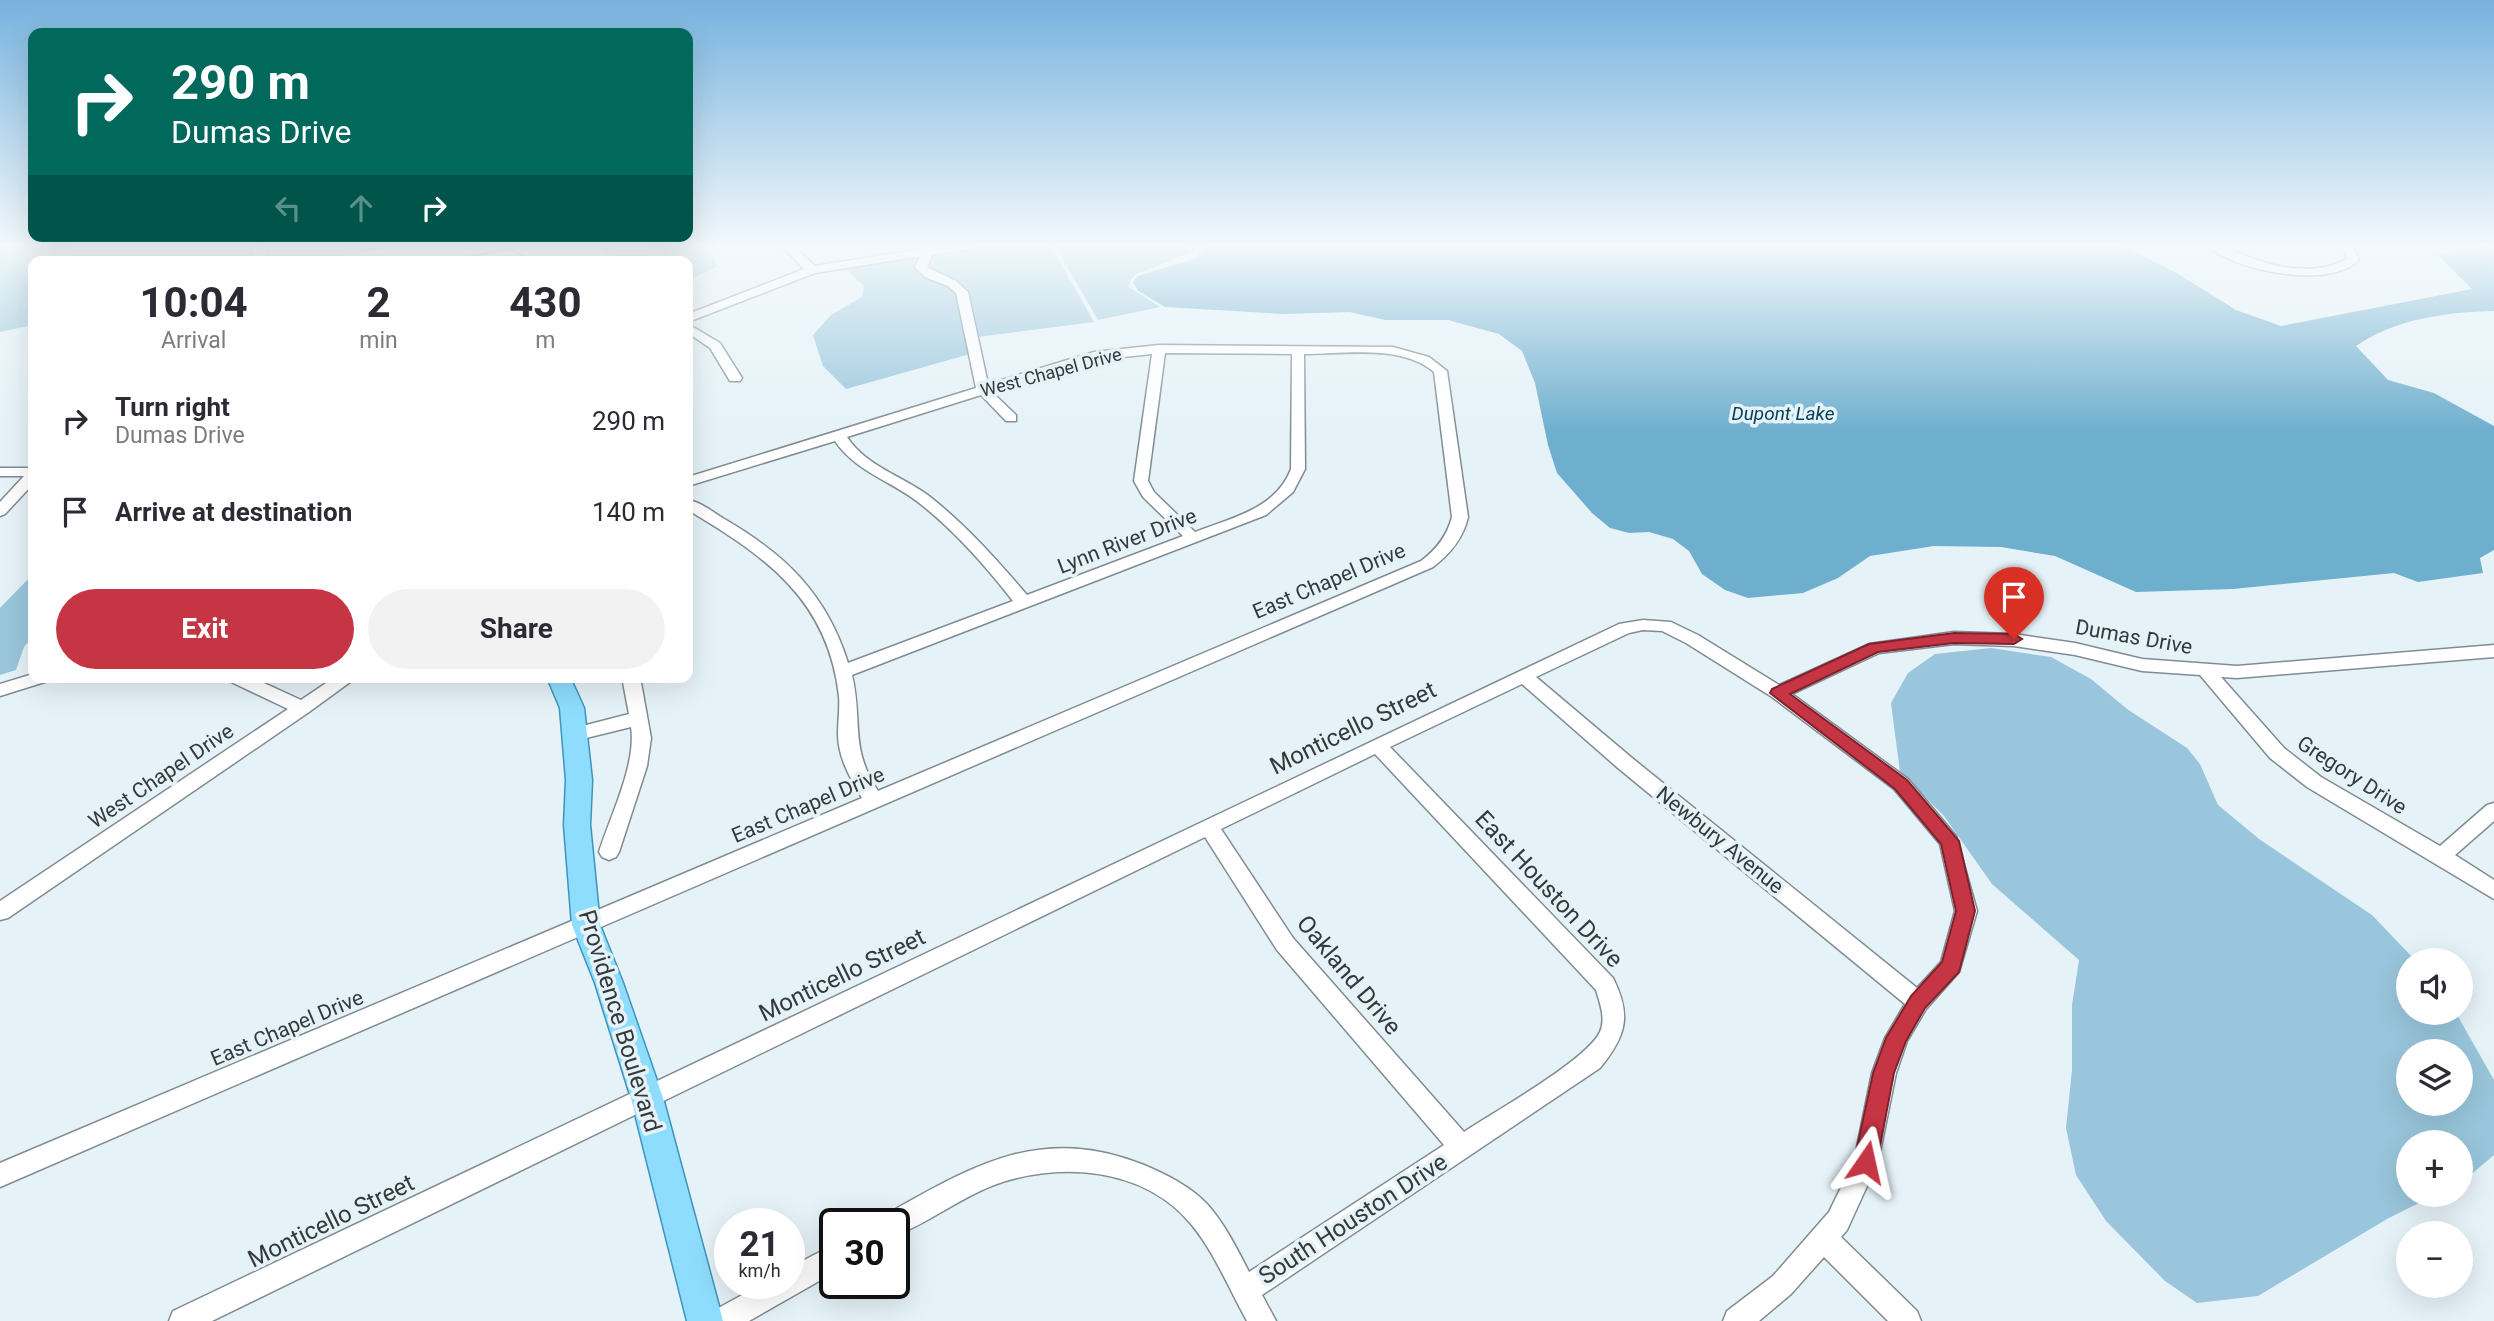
<!DOCTYPE html>
<meta charset="utf-8">
<style>
:root{--surface:#fff;--page:#f2f2f3;--text:#2b2b33;--muted:#7c7c81;--accent:#c53544}
body{margin:0;font-family:Roboto,sans-serif;background:var(--page);color:var(--text);height:100vh;display:flex;flex-direction:column;font-size:26px;white-space:nowrap}
*{box-sizing:border-box;margin:0}
p{font-size:23px;color:var(--muted)}
.icon{flex:none;width:38px;height:38px;fill:none;stroke:currentColor;stroke-width:2;stroke-linecap:round;stroke-linejoin:round}
.map{position:relative;flex:1;overflow:hidden}
.details{position:absolute;left:28px;top:256px;width:665px;height:427px;display:flex;flex-direction:column;background:var(--surface);border-radius:14px;box-shadow:0 7px 28px #0002}
.details>*{flex:none}
.banner{position:absolute;left:28px;top:28px;width:665px;height:214px;border-radius:14px;box-shadow:0 7px 28px #0002;background:#00695c;color:#fff;overflow:hidden}
.fabs{position:absolute;left:2396px;top:948px;display:grid;gap:14px}
.fabs a{display:grid;place-items:center;width:77px;height:77px;border-radius:50%;background:var(--surface);box-shadow:0 7px 28px #0002;font-size:35px}
.speed{position:absolute;left:714px;top:1208px;display:flex;gap:14px;font-size:35px;font-weight:700;text-align:center}
.speed>*{display:grid;place-content:center;width:91px;height:91px;border-radius:50%;background:var(--surface);box-shadow:0 7px 28px #0002;line-height:1}
.speed small{font-size:18px;font-weight:400}
.speed .limit{border:4px solid #111;border-radius:10px;background:#fff;color:#111}
.pin{position:absolute;display:grid;place-items:center;width:60px;height:60px;color:#fff;margin:-72px -30px;border-radius:50% 50% 50% 0;rotate:-45deg;box-shadow:0 0 7px #0007}
.pin .icon{rotate:45deg}
.me{position:absolute;width:77px;margin:-38px;rotate:11deg;stroke-linejoin:round;filter:drop-shadow(0 0 5px #0008)}
.turn{display:flex;align-items:center;gap:24px;height:147px;padding:0 28px;font-size:32px}
.turn .icon{width:91px;height:91px;stroke-width:2.5}
.turn b{display:block;font-size:49px;line-height:60px}
.lanes{display:flex;align-items:center;height:66px;padding:0 28px;background:#0003;justify-content:center;gap:35px;direction:ltr}
.lanes .off{opacity:.35}
.eta{display:flex;justify-content:space-evenly;align-items:center;height:119px;text-align:center}
.eta b{font-size:42px;font-weight:700;line-height:49px}
.primary-button{display:flex;gap:14px;margin-top:auto;padding:14px 28px}
.primary-button a{flex:1;height:80px;border-radius:42px;background:var(--accent);color:#fff;font-size:28px;font-weight:700;line-height:80px;text-align:center}
.primary-button a+a{background:var(--page);color:var(--text)}
ul{padding:0;list-style:none}
li{display:flex;align-items:center;gap:21px;height:91px;padding:0 28px}
li div{flex:1}
li b{display:block;font-size:26px}
li em{font-style:normal}
.map>svg:first-child{display:block}
.green{fill:#99c6dc;fill-rule:evenodd}
.water{fill:#6fafce}
.lines{fill:none;stroke-linecap:round;stroke-linejoin:round}
.minor-casing{stroke:#808c92;stroke-width:3}
.major-casing{stroke:#3e95b9;stroke-width:3}
.minor{fill:#fff;fill-rule:evenodd}
.major{fill:#8fddfe;fill-rule:evenodd}
.route{fill:#c53544;stroke:#80222c;stroke-width:2}
.labels{text-anchor:middle;dominant-baseline:central;stroke-width:7;stroke-linejoin:round;paint-order:stroke}
.far-street-label{font-size:18px;fill:#34393c;stroke:#e5f2f8}
.far-water-label{font-size:19px;font-style:italic;fill:#074156;stroke:#e5f2f8}
.street-label{font-size:21px;fill:#34393c;stroke:#e5f2f8}
.near-street-label{font-size:24px;fill:#34393c;stroke:#e5f2f8}
</style>
<div class="map">
<svg width="2494" height="1321" viewBox="0 0 2494 1321">
<rect width="100%" height="100%" fill="#e5f2f8"/>
<g class="green">
<path d="M0,246H393L325,261H33V325L0,332Z"/>
<path d="M597,246H708L718,266L688,280V261H617Z"/>
<path d="M980,246H1051L1094,322L977,337L964,287L930,273L927,265L929,255Z"/>
<path d="M1055,246H1188L1195,251L1136,274L1130,281L1129,287L1160,307L1098,320Z"/>
<path d="M920,255L916,267L919,273L945,282L957,292L970,354L846,389L823,366L813,335L831,315L862,297L864,286L843,266Z"/>
<path d="M33,574V637L24,647L16,670L0,675V608Z"/>
<path d="M1991,648L2051,657L2091,679L2127,709L2187,748L2200,764L2218,805L2259,839L2372,915L2416,961H2408V1013H2456L2494,1080V1155L2461,1183L2460,1143H2408V1195H2435L2387,1219L2258,1296L2197,1303L2165,1281L2106,1221L2076,1175L2066,1128L2072,1070V1005L2079,960L1992,884L1944,816L1900,772L1891,703L1908,673L1935,654ZM2408,1052H2460V1104H2408Z"/>
</g>
<path class="water" d="M1210,246H2123L2175,272L2236,310L2281,326L2472,289L2438,255L2483,246L2494,248V311C2447,312 2395,319 2356,346L2388,380L2434,393L2494,426V550L2480,558L2483,573L2418,582L2394,573L2233,589L2136,592L2055,556L2001,547L1934,546L1870,556L1838,578L1803,593L1748,598L1725,590L1702,574L1689,551L1673,539L1649,532L1629,533L1610,528L1592,513L1557,473L1548,445L1535,383L1522,351L1499,334L1448,320H1385L1350,312L1285,314L1165,307L1138,291L1133,282L1138,276L1194,259Z"/>
<g class="lines">
<defs>
<g id="minor">
<path d="M782,246H793L815,266L921,249V246H975L970,249L932,255L927,267L956,281L968,292L988,384L1094,352L1159,345L1393,347L1429,357L1447,371L1468,517C1463,539 1450,554 1433,567L0,1187V1163L862,798C850,778 838,757 838,734C838,721 840,709 839,696C828,599 765,556 688,510V500C701,502 714,513 726,520C786,555 827,595 848,663L1013,601C985,565 954,530 918,502C891,481 855,471 835,441L688,486V477L976,388L956,293L948,286L925,277L915,267L920,256L815,273L688,322V314L804,269ZM1165,353L1292,354L1291,469C1276,509 1231,518 1195,532L1154,492L1148,481ZM1152,354L1134,481L1143,497L1183,536L1027,595C997,560 966,525 929,496C902,476 866,466 847,437L981,395L1006,421H1016V415L992,392L1095,360ZM1304,354C1345,354 1401,344 1434,372L1452,517C1447,536 1437,549 1421,561L878,791C849,747 863,721 852,675L1266,515L1293,492L1305,469Z"/>
<path d="M2207,246C2225,245 2238,254 2255,259C2283,270 2320,274 2347,259L2343,246H2353L2359,260C2329,290 2236,271 2207,246Z"/>
<path d="M509,250L531,261H516L507,257L481,261H451Z"/>
<path d="M688,324L720,343L742,378L740,381H730L710,348L688,333Z"/>
<path d="M0,468H33V484L5,514L0,516V502L24,476H0Z"/>
<path d="M1643,620L1671,622L1698,635L1779,685L1869,644L1954,632L2014,634L2075,643L2142,659L2237,666L2494,645V657L2237,678L2221,677L2284,748L2321,777L2440,846L2487,805L2494,803V821L2455,855L2494,880V899L2307,787L2270,758L2200,675L2142,671L2075,655L2014,646L1954,644L1879,653L1792,694L1908,779L1956,836L1977,911L1959,972L1926,1009L1907,1041L1896,1073L1878,1162L1847,1230L1841,1237L1917,1311L1921,1321H1888L1824,1257L1791,1294L1759,1321H1723L1727,1311L1773,1276L1829,1212L1854,1161L1872,1073L1885,1038L1905,1004L1618,768L1522,684L1390,747L1613,978C1632,1016 1626,1036 1600,1068L1262,1295L1276,1321H1247C1229,1289 1215,1253 1191,1224C1144,1167 1058,1161 994,1185C959,1198 929,1223 894,1236V1223H881L885,1215C974,1165 1041,1124 1144,1165C1167,1175 1190,1186 1207,1204C1225,1224 1237,1249 1249,1272L1444,1145L1277,950L1205,837L212,1321H169L173,1311L1619,624ZM1643,630L1662,631L1686,643L1772,697L1894,789L1940,844L1955,911L1941,962L1917,988L1632,758L1536,677L1629,633ZM1375,754L1596,990C1600,1003 1606,1019 1600,1032C1587,1060 1494,1112 1464,1132L1293,938L1221,829Z"/>
<path d="M33,674V677H51L48,681L0,696V684Z"/>
<path d="M226,677H251L301,700L335,677H357L309,712L8,918L0,920V901L288,709L229,681Z"/>
<path d="M622,677H640L651,738L647,766L619,852L616,857L609,860L602,857L599,852C610,817 637,763 631,727L574,741L567,740L565,735L567,730L629,714Z"/>
<path d="M835,1244V1272L749,1321H709L713,1311L764,1283H789V1268Z"/>
</g>
<g id="major">
<path d="M251,246H265L269,261H254Z"/>
<path d="M547,677H570L584,708L592,780L590,825L600,925L623,983L663,1098L723,1321H687L631,1098L595,983L572,925L564,825L566,780L560,708Z"/>
</g>
</defs>
<use href="#minor" class="minor-casing"/>
<use href="#major" class="major-casing"/>
<use href="#minor" class="minor"/>
<use href="#major" class="major"/>
</g>
<linearGradient id="sky" x2="0" y2="1"><stop stop-color="#77b2de"/><stop offset="0.57" stop-color="#f3f9fc"/><stop offset="1" stop-color="#f3f9fc" stop-opacity="0"/></linearGradient>
<rect width="2494" height="431" fill="url(#sky)"/>
<path class="route" d="M1954,633L2014,634L2022,639L2014,644L1954,643L1878,652L1790,694L1907,780L1959,841L1975,911L1959,972L1925,1008L1906,1041L1894,1073L1877,1162L1874,1170L1866,1173L1858,1170L1854,1162L1873,1073L1886,1038L1911,996L1942,962L1956,911L1941,844L1895,789L1770,693L1772,689L1869,644Z"/>
<g class="labels">
<g class="far-street-label">
<text transform="translate(1051 372) rotate(-15)">West Chapel Drive</text>
</g>
<g class="far-water-label">
<text x="1783" y="413">Dupont Lake</text>
</g>
<g class="street-label">
<text transform="translate(1127 541) rotate(-21)">Lynn River Drive</text>
<text transform="translate(1329 581) rotate(-23)">East Chapel Drive</text>
<text transform="translate(2134 637) rotate(10)">Dumas Drive</text>
<text transform="translate(2352 775) rotate(33)">Gregory Drive</text>
<text transform="translate(161 776) rotate(-34)">West Chapel Drive</text>
<text transform="translate(808 805) rotate(-23)">East Chapel Drive</text>
<text transform="translate(1720 840) rotate(39)">Newbury Avenue</text>
<text transform="translate(287 1028) rotate(-23)">East Chapel Drive</text>
</g>
<g class="near-street-label">
<text transform="translate(1353 728) rotate(-26)">Monticello Street</text>
<text transform="translate(1549 889) rotate(47)">East Houston Drive</text>
<text transform="translate(842 975) rotate(-26)">Monticello Street</text>
<text transform="translate(1349 975) rotate(50)">Oakland Drive</text>
<text transform="translate(620 1021) rotate(73)">Providence Boulevard</text>
<text transform="translate(1353 1219) rotate(-33)">South Houston Drive</text>
<text transform="translate(331 1221) rotate(-26)">Monticello Street</text>
</g>
</g>
</svg>
<div class="fabs">
<a><svg class="icon" aria-label="sound" viewBox="0 0 24 24"><path d="M4 9h4l5-4v14l-5-4H4zM17 9q2 3 0 6"/></svg></a>
<a><svg class="icon" aria-label="layers" viewBox="0 0 24 24"><path d="M12 4l9 5-9 5-9-5zM3 14l9 5 9-5"/></svg></a>
<a>+</a>
<a>−</a>
</div>
<div class="speed"><div>21<small>km/h</small></div><div class="limit">30</div></div>
<div class="pin" style="left:2014px;top:639px;background:#d93025"><svg class="icon" aria-label="arrive" viewBox="0 0 24 24"><path d="M6 21V4h12l-3 4 3 4H6"/></svg></div>
<svg class="me" style="left:1866px;top:1162px" viewBox="-20 -20 40 40"><path d="M0-17L14 15 0 8-14 15z" fill="#c53544" stroke="#fff" stroke-width="4"/></svg>
<div class="banner">
<div class="turn"><svg class="icon" aria-label="right" viewBox="0 0 24 24"><path d="M7 20v-9h11M14 6l5 5-5 5"/></svg><div><b>290 m</b>Dumas Drive</div></div>
<div class="lanes"><svg class="icon off" aria-label="left" viewBox="0 0 24 24"><path d="M17 20v-9H6M10 6l-5 5 5 5"/></svg><svg class="icon off" aria-label="ahead" viewBox="0 0 24 24"><path d="M12 20V5M6 11l6-6 6 6"/></svg><svg class="icon" aria-label="right" viewBox="0 0 24 24"><path d="M7 20v-9h11M14 6l5 5-5 5"/></svg></div>
</div>
<section class="details">
<div class="eta">
<div><b>10:04</b><p>Arrival</p></div>
<div><b>2</b><p>min</p></div>
<div><b>430</b><p>m</p></div>
</div>
<ul>
<li><svg class="icon" aria-label="right" viewBox="0 0 24 24"><path d="M7 20v-9h11M14 6l5 5-5 5"/></svg><div><b>Turn right</b><p>Dumas Drive</p></div><em>290 m</em></li>
<li><svg class="icon" aria-label="arrive" viewBox="0 0 24 24"><path d="M6 21V4h12l-3 4 3 4H6"/></svg><div><b>Arrive at destination</b></div><em>140 m</em></li>
</ul>
<div class="primary-button"><a>Exit</a><a>Share</a></div>
</section>
</div>
